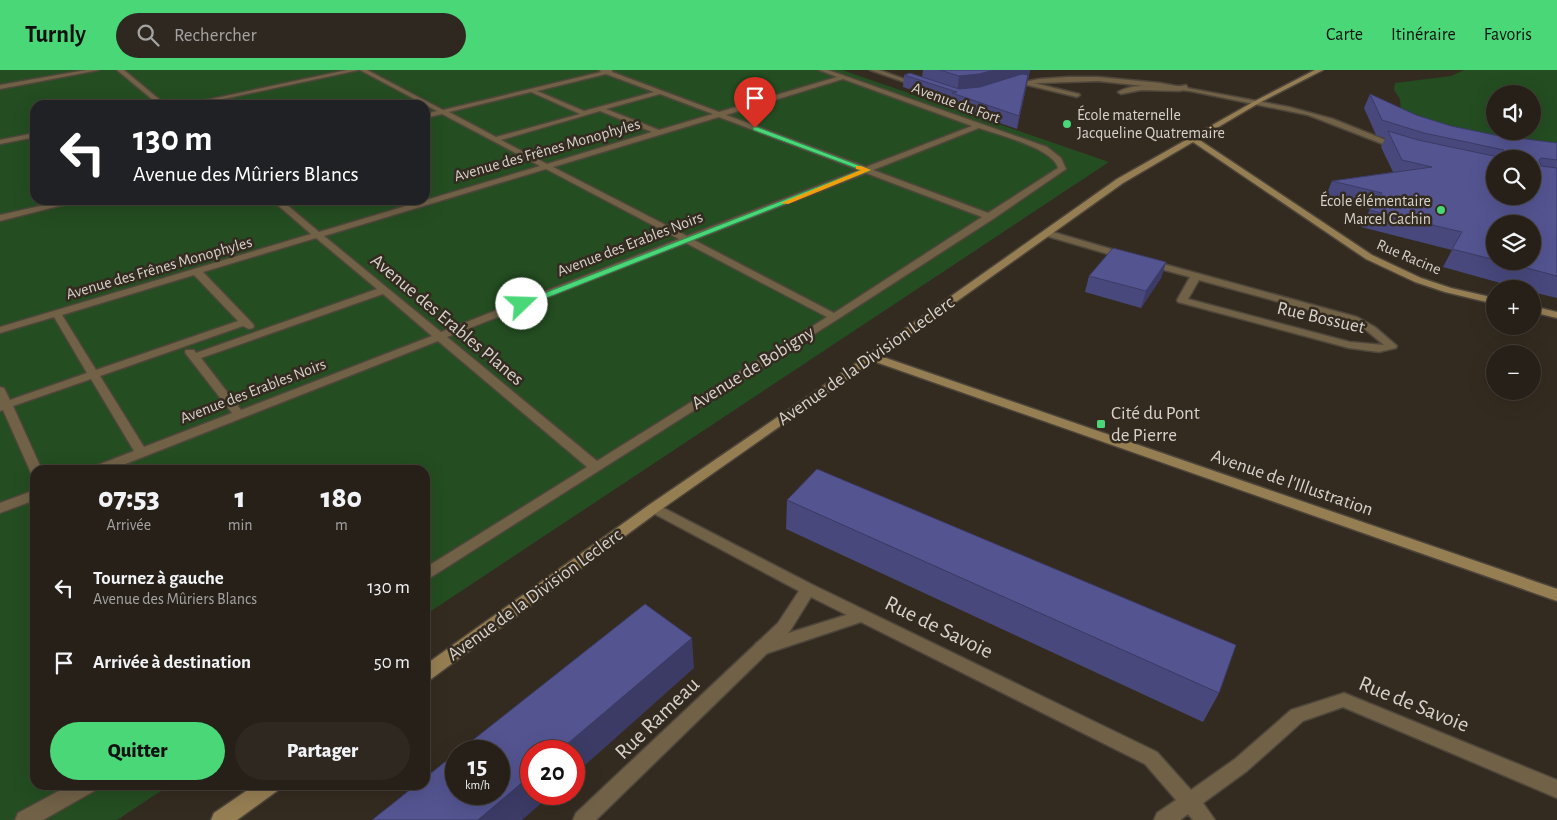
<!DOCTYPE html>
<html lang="fr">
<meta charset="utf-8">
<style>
:root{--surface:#272018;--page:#2f2821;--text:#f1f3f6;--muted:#a4a3a2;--line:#433e37;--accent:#49d778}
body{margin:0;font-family:"Alegreya Sans",sans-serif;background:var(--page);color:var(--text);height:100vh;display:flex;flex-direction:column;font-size:19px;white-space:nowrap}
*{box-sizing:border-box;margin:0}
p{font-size:16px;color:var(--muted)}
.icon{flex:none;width:28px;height:28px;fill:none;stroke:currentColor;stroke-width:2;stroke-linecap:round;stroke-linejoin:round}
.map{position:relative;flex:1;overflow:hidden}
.sheet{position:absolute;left:30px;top:395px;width:400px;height:325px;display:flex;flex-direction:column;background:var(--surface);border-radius:15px;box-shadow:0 5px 20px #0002,0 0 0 1px var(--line)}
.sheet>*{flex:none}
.guide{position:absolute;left:30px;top:30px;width:400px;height:105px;border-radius:15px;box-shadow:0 5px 20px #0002,0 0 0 1px var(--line);background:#202124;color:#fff;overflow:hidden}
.fabs{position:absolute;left:1486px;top:15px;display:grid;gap:10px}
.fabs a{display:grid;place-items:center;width:55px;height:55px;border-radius:50%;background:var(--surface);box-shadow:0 5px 20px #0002,0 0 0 1px var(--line);font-size:25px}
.speed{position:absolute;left:445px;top:670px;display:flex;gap:10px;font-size:25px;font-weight:700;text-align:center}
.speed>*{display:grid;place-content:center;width:65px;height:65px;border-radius:50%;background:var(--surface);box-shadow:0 5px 20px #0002,0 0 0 1px var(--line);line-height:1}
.speed small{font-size:12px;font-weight:400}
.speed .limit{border:8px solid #d22;background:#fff;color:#111}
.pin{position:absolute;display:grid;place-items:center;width:42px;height:42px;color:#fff;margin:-51px -21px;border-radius:50% 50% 50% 0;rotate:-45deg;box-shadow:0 0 5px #0007}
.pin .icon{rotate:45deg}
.me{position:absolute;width:55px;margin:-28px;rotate:69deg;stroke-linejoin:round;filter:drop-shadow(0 0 4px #0008)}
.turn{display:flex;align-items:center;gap:18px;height:105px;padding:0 20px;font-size:22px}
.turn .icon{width:65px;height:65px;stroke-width:2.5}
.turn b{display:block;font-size:35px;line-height:42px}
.eta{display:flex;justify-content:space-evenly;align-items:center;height:85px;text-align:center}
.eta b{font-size:30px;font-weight:800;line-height:35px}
.action{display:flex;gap:10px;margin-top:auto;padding:10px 20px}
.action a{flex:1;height:58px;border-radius:30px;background:var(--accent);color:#111;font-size:20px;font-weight:800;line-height:58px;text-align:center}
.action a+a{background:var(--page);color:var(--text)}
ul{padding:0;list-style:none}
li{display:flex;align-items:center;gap:15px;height:75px;padding:0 20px}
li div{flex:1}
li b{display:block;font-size:19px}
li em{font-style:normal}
header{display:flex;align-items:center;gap:30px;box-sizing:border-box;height:70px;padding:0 25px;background:var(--accent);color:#111}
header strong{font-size:24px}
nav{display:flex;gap:28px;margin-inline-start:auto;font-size:18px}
.search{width:350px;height:45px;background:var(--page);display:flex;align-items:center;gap:12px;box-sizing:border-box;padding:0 18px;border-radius:28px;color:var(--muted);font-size:19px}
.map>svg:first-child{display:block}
.green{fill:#244d21;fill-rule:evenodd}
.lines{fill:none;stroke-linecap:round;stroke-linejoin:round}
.lane-casing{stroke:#4e463b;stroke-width:3}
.street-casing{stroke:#4e463b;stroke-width:3}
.secondary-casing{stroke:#4e463b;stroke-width:3}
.lane{fill:#706147;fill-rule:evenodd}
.street{fill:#706147;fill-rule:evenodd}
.secondary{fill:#967e53;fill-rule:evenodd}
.wall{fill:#48487d;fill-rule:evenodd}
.shaded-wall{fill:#3b3b66}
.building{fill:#545491;stroke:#3b3b66;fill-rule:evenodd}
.route{fill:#49d778;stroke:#2f8c4e}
.slow{fill:#f59e0b}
.poi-dot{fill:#49d778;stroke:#342b20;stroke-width:2}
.labels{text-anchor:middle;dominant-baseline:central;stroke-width:5;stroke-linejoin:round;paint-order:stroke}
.far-street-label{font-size:16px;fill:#d6d1ca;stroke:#342b20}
.far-poi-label{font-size:16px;fill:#d6d1ca;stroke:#342b20;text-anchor:start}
.street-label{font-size:19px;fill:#d6d1ca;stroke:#342b20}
.poi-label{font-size:19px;fill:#d6d1ca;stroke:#342b20;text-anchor:start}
.near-street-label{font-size:22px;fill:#d6d1ca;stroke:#342b20}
</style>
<header>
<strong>Turnly</strong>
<div class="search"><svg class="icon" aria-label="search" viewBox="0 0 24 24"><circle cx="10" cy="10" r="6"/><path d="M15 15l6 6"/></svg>Rechercher</div>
<nav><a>Carte</a><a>Itinéraire</a><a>Favoris</a></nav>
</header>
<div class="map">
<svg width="1557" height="750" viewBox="0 0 1557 750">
<rect width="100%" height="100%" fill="#342b20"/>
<g class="green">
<path d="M0,0H842L1109,92L425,545V400H35V715H170L117,750H0ZM35,35H425V130H35Z"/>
<path d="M1464,0H1557V85L1522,79L1401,41L1400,29L1394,20L1395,13L1451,6ZM1495,24H1532V61H1495Z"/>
</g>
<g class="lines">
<defs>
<g id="lane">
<path d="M86,0H99L0,19V15Z"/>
<path d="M117,0H124L166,35H159Z"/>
<path d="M347,0H359L195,35H183Z"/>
<path d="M360,0H367L443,40L601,2L599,0H612V2L719,42L837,7L819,0H828L1047,77L1061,88L1066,99L993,149L838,249L425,511V498L587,397L438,271L110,400H92L93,397L134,381L91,309L13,336L42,400H35V404L31,403L3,340L0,341V317L4,318L10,330L87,303L54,247L0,263V257L311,164L272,130H281L319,162L540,96L442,44L425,48V44L437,41ZM606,4L654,22L584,41L537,21ZM843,9L972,56L866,97L726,45ZM531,22L580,44L496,67L449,42ZM660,24L713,44L659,60L606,39ZM600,41L652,62L547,94L501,70ZM719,47L859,100L687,166L553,97ZM979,58C998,65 1053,78 1058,98L988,143L873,100ZM546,99L679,169L441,262L324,166ZM866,103L982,147L834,243L694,170ZM316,168L377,219L196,283L194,280H186L185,282L186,284L232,343L144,377L100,306L243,256L249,259L253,258L254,256L253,254L203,202ZM686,173L827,247L597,391L447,267ZM194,205L238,251L96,300L62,245ZM383,224L432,266L241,340L201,288Z"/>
<path d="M1021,10L1079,24L1080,25L1077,27L1019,13Z"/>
<path d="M1186,15L1188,18L1180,21L1141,20L1121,24L1118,22C1138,10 1164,21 1186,15Z"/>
<path d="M35,63V67L0,74V70Z"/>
<path d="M67,130H82L0,151V145Z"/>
<path d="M1046,160L1128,184L1130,186L1125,189L1043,165L1042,163Z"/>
<path d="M1149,190L1357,247L1375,257L1397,276L1396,278L1379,282L1349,278L1178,232L1177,230L1190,207L1146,195L1144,193ZM1199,210L1349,251L1367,261L1384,275L1350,272L1188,229Z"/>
<path d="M35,420V430L0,443V433Z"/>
<path d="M862,540L867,542L870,546L867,550L762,585L756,583L754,578L756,573Z"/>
<path d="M70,715H96L94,721L43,750H15L18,743Z"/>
</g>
<g id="street">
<path d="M870,0H879L921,15L916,16Z"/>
<path d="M1068,7H1098L1160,13L1289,37L1333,49L1403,77L1399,79L1388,76L1308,45L1190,21L1098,11L1039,13L1012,17L1009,15L1039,9Z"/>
<path d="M654,433L813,515L1157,682L1191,720L1235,689L1291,640L1344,623L1557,710V728L1343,637L1303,651L1247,701L1203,733L1215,750H1193L1188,744L1180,750H1154L1157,743L1176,730L1145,694L811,527L790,561L596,750H573L576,743L778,553L799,521L649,441L647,438L649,435Z"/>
</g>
<g id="secondary">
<path d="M1315,0H1323L1259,33L1198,69L1372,185L1421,208L1451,218L1495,228V234L1445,222L1415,212L1366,189L1193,72L1123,113L880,286L1557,519V531L873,291L659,441L431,609L425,611V595L649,435L848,299L1117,109L1255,31Z"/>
<path d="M1532,236L1557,242V248L1532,242Z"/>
<path d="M255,715H279L277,721L237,750H211L214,743Z"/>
</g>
</defs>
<use href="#lane" class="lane-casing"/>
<use href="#street" class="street-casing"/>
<use href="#secondary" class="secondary-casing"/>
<use href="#lane" class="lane"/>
<use href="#street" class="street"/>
<use href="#secondary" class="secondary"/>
</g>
<g class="wall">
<path d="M923,0H1030L1017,59L950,36V33L903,17L904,5L922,7Z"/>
<path d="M1370,24L1416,45L1451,56L1495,65L1557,73V228L1532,222V219H1522L1443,197L1452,180L1361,157L1370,139L1325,128L1332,111L1393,102L1381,77L1385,68L1376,65L1364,38ZM1495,154L1532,191H1495Z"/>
<path d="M1166,192L1161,208L1141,238L1085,222L1089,206Z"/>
<path d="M787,430L1219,623L1203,652L786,459Z"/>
</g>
<g class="shaded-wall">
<path d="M994,0H1030L1017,59L1019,46L957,24L959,6Z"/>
<path d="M1166,192L1161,208L1141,238L1146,221Z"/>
<path d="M692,568L694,598L574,705V681H559Z"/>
<path d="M531,705V724H552L522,750H478Z"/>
</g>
<g class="building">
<path d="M940,0H994L979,4L959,6Z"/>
<path d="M910,3L959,19L980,17L1022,4L1028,5L1019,46L952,23L957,22L904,5Z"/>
<path d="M1370,24L1416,45L1451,56L1495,65L1557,73V90L1541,88L1539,90L1541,96L1557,98V206L1500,191H1532V154H1495V190L1452,179L1462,162L1369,140L1382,123L1332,111L1432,97L1402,90L1388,61L1418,70L1503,88L1505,86L1504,80L1424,63L1382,50ZM1495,89H1532V126H1495Z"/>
<path d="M1113,178L1166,192L1146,221L1089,206Z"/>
<path d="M817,399L1236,575L1219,623L787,430Z"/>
<path d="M645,534L692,568L559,681H531V705L478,750H372L416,715H425V708L456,683V724H499V681H459Z"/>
</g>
<path class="route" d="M753,57H757L871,100L526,236H519V233L861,100L753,60Z"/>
<path class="slow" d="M856,96H861L871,100L788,134L781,133L861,100L856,99Z"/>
<g class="poi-dot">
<circle cx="1067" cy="54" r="5"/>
<circle cx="1441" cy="140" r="5"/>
<rect x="1096" y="349" width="10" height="10" rx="2.5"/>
</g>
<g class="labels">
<g class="far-street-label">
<text transform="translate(956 33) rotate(20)">Avenue du Fort</text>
<text transform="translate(547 80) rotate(-16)">Avenue des Frênes Monophyles</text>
<text transform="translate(630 174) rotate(-21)">Avenue des Erables Noirs</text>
<text transform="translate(1409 187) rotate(23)">Rue Racine</text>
<text transform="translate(159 198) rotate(-16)">Avenue des Frênes Monophyles</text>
<text transform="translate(253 321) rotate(-21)">Avenue des Erables Noirs</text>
</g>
<g class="far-poi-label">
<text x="1077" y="45">École maternelle<tspan x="1077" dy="18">Jacqueline Quatremaire</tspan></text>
<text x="1431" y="131" text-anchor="end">École élémentaire<tspan x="1431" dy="18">Marcel Cachin</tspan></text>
</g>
<g class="street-label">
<text transform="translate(1321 248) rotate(13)">Rue Bossuet</text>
<text transform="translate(447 250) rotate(40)">Avenue des Erables Planes</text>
<text transform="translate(866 291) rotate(-35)">Avenue de la Division Leclerc</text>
<text transform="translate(753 298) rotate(-32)">Avenue de Bobigny</text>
<text transform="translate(1292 413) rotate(19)">Avenue de l'Illustration</text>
<text transform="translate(535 525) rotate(-36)">Avenue de la Division Leclerc</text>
</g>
<g class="poi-label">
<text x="1111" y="343">Cité du Pont<tspan x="1111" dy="22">de Pierre</tspan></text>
</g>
<g class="near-street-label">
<text transform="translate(939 557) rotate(26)">Rue de Savoie</text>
<text transform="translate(1414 634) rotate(22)">Rue de Savoie</text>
<text transform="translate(657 648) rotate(-44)">Rue Rameau</text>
</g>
</g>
</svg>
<div class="fabs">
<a><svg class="icon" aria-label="sound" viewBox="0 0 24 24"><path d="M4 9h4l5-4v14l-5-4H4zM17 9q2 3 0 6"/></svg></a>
<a><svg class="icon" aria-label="search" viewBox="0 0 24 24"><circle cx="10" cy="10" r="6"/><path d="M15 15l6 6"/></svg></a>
<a><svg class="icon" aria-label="layers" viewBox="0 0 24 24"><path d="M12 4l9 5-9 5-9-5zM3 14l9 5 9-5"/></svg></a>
<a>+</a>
<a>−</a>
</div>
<div class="speed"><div>15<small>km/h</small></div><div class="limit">20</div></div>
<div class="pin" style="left:755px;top:58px;background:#d93025"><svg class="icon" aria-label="arrive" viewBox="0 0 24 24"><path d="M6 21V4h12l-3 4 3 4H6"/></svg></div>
<svg class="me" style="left:522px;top:234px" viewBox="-20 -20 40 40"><circle r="19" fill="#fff"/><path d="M0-13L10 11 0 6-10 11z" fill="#49d778"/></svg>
<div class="guide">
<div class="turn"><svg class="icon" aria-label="left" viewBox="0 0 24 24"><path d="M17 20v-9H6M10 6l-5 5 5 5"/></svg><div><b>130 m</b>Avenue des Mûriers Blancs</div></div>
</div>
<section class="sheet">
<div class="eta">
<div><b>07:53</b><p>Arrivée</p></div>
<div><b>1</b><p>min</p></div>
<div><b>180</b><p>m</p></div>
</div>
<ul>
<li><svg class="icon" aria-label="left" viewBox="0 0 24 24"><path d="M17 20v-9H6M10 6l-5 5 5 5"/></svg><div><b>Tournez à gauche</b><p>Avenue des Mûriers Blancs</p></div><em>130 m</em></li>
<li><svg class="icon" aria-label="arrive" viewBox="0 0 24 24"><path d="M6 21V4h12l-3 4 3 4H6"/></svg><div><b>Arrivée à destination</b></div><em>50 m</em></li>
</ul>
<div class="action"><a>Quitter</a><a>Partager</a></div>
</section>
</div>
